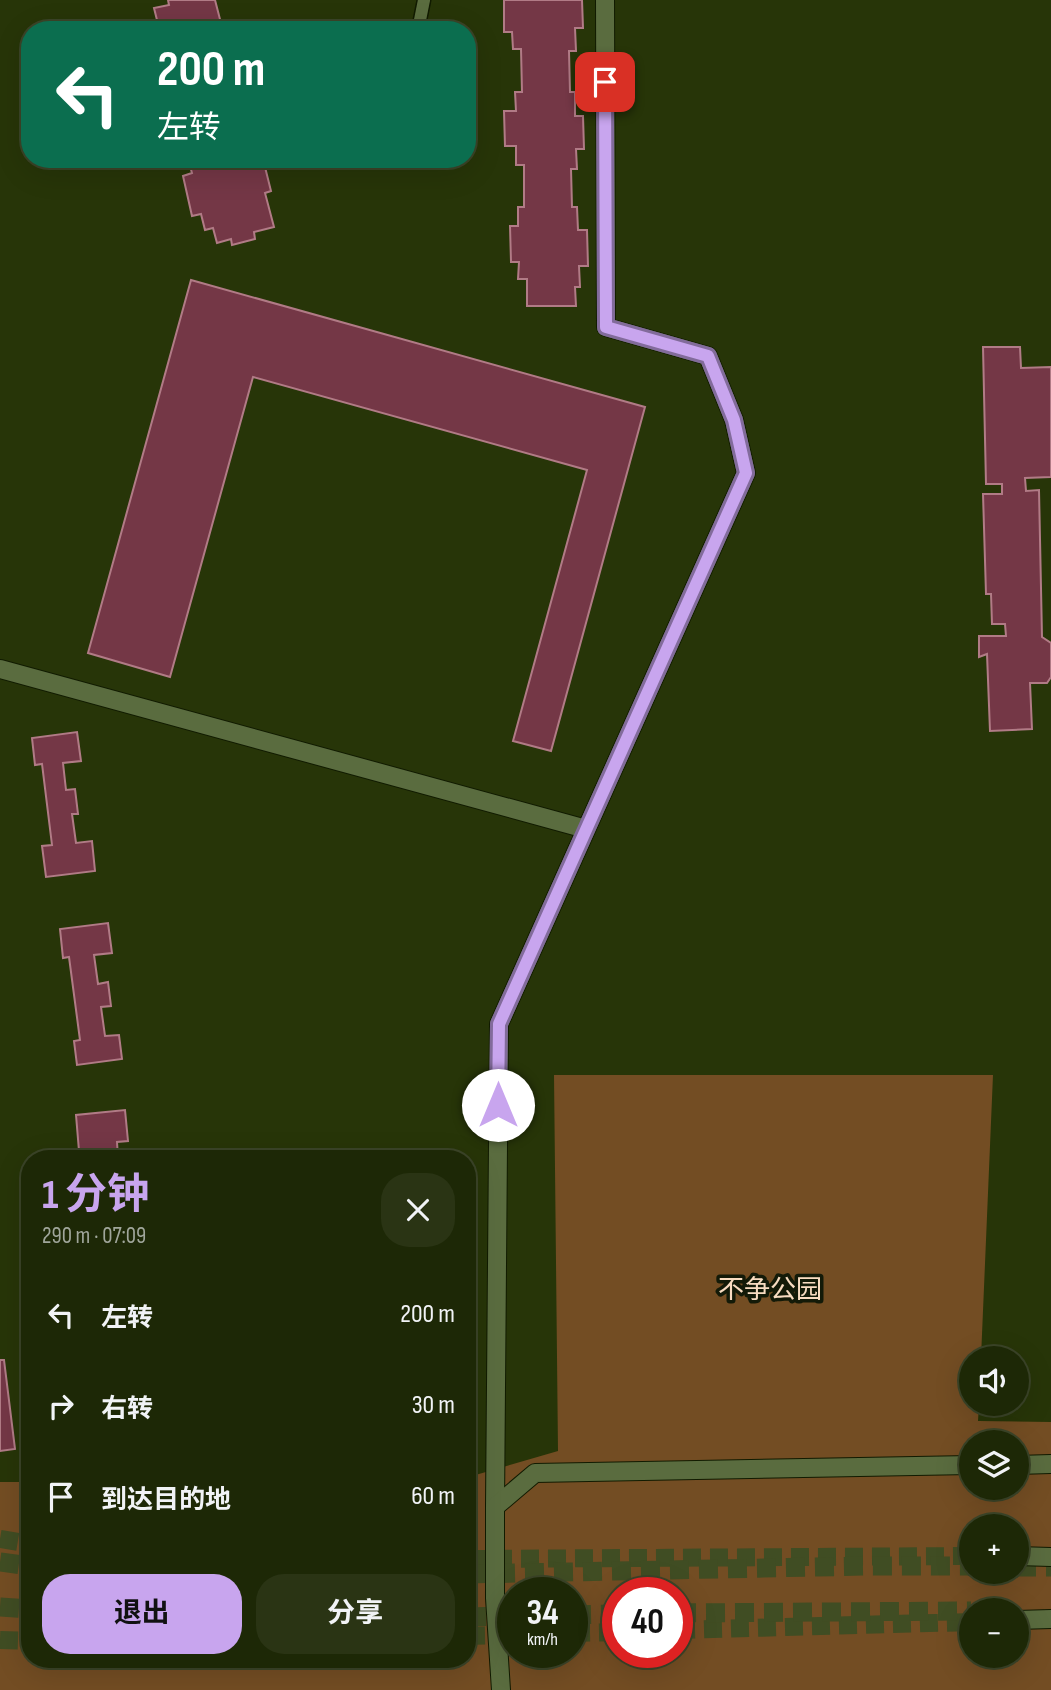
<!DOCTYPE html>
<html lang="zh">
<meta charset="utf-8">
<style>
:root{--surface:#1d2806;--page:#2a3414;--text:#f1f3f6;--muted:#a0a69b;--line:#3b4428;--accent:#c8a5ee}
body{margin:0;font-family:"Sofia Sans Condensed","Noto Sans SC",sans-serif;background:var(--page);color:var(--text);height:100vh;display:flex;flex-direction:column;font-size:26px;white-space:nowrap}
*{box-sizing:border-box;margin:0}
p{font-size:23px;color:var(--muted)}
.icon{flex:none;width:38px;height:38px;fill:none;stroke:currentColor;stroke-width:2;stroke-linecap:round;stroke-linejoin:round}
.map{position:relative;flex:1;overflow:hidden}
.sheet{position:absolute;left:21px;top:1150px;width:455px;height:518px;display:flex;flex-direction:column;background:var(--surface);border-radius:28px;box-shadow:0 7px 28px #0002,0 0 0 2px var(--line)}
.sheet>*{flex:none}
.banner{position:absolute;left:21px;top:21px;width:455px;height:147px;border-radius:28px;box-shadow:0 7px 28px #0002,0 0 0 2px var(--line);background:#0b6e4f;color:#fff;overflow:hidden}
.tools{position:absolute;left:959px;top:1346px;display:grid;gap:14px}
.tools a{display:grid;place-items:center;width:70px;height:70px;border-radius:50%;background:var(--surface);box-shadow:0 7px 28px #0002,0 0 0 2px var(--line);font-size:35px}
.speed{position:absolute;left:497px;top:1577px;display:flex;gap:14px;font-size:35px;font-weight:700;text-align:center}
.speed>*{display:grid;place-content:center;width:91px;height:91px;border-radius:50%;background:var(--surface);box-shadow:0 7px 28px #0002,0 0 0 2px var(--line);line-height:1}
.speed small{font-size:18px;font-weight:400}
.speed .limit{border:10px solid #d22;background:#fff;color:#111}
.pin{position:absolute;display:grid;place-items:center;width:60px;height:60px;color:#fff;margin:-30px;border-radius:14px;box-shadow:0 4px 10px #0006}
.me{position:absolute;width:77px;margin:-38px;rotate:0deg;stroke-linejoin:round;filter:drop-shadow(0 0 5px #0008)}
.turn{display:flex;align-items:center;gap:24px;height:147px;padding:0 21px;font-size:32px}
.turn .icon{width:91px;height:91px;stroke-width:2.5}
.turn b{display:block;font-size:49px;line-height:60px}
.round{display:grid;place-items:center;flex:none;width:74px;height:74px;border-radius:28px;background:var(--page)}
.overview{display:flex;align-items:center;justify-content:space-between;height:119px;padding:0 21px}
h1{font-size:42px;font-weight:700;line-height:52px;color:var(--accent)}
.button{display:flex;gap:14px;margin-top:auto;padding:14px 21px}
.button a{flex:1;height:80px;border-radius:28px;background:var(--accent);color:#111;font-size:28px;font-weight:700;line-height:80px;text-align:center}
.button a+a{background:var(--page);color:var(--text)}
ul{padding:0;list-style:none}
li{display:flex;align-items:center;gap:21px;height:91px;padding:0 21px}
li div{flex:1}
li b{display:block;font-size:26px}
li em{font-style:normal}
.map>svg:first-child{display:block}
.green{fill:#734d23;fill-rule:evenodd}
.building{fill:#743746;stroke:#b17b86;stroke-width:2}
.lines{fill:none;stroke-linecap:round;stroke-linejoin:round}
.secondary-tunnel{stroke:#404d23;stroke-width:18;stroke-dasharray:18 9;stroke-linecap:butt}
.trunk-tunnel{stroke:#404d23;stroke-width:19;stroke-dasharray:19 10;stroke-linecap:butt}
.service-casing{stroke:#111b00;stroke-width:15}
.minor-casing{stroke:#111b00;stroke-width:20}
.tertiary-casing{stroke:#111b00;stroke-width:20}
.secondary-casing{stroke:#111b00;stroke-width:20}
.service{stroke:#5a6c3f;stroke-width:12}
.minor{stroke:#5a6c3f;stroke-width:18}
.tertiary{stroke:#5a6c3f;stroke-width:18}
.secondary{stroke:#5a6c3f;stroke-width:18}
.route-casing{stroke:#826b9b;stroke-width:18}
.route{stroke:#c8a5ee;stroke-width:12}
.labels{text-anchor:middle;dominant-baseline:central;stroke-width:7;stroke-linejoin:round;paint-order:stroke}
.park-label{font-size:26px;fill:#f8dcc1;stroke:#131a08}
</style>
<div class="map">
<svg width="1051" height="1690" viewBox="0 0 1051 1690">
<rect width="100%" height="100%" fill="#273508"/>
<path class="green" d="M554,1075H993L981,1358H971V1404H979L978,1421L1051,1422V1690H0V1482H30V1659H467V1476H472L558,1451ZM971,1442H1017V1488H971ZM971,1526H1017V1572H971ZM513,1592H572V1652H513ZM618,1592H677V1652H618ZM971,1610H1017V1656H971Z"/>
<g class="building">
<path d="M168,0H215L222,27L229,26L230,30H153L151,21L157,20L154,8L169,5Z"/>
<path d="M504,0H582L583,28H575L576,51H569L570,92H575V116H583L584,149H576L577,169H571L572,207H577L578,230H587L588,266H579L580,287H575L576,306H527V279H518L519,262H511L510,226H518V207H524V165H516V146H505L504,111H516L515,92H522L521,49H513L512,32H504Z"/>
<path d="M188,159H263L271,191L265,193L274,227L254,232L255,239L232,245L231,239L217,243L213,228L205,230L201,214L192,216L183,176L192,173Z"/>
<path d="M191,280L645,407L551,751L513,741L587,470L253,377L170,677L88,653Z"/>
<path d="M983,347H1020L1021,368L1051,367V477L1025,478L1026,491L1039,490L1042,637L1051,643V677L1047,683H1030L1032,729L990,731L987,654L979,657V636H1006L1005,624H992L991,594H986L983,494H1002V484H986Z"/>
<path d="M77,732L81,761L63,763L66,790L75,789L78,814H72L76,843L92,841L95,871L46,877L42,846L52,845L42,764L35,765L32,738Z"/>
<path d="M108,923L112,953L94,955L98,984L108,982L111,1006L101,1007L105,1036L119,1035L122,1059L77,1065L74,1041L80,1040L69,957L63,958L60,929Z"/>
<path d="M125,1110L128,1141L117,1142L118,1158H85V1151H79L76,1115Z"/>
<path d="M0,1360H4L15,1449L0,1451Z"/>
</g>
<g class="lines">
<g class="secondary-tunnel">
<path d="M0,1539L30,1544"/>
<path d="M467,1559L971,1556"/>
<path d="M677,1630L970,1622"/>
<path d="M572,1633L618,1632"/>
<path d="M467,1636L513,1635"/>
<path d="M0,1640L30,1641"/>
</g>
<g class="trunk-tunnel">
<path d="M0,1562L30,1566"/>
<path d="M1017,1567H1051"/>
<path d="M467,1574L866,1566H971"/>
<path d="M0,1607L30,1609"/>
<path d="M677,1613L971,1611"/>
<path d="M572,1615L618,1614"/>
<path d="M467,1617L513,1616"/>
</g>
<defs>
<path id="service" d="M418,30L424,0"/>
<path id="minor" d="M0,669L586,829"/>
<g id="tertiary">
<path d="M1017,1465L1051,1464"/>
<path d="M495,1507L499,1024L746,473L734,420L708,356L606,327L605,0"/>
<path d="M501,1690L495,1598V1507L535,1473L971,1465"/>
</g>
<g id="secondary">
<path d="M1017,1556L1051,1557"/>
<path d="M1017,1620L1051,1619"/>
<path d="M970,1622H971"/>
</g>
</defs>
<use href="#service" class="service-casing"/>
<use href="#minor" class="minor-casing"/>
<use href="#tertiary" class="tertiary-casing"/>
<use href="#secondary" class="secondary-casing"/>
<use href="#service" class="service"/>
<use href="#minor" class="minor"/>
<use href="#tertiary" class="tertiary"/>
<use href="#secondary" class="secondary"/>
</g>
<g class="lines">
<defs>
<path id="route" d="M498,1105L499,1024L746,473L734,420L708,356L606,327L605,82"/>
</defs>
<use href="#route" class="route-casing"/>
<use href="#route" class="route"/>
</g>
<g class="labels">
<g class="park-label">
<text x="770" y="1290">不争公园</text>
</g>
</g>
</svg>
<div class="tools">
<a><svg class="icon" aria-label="sound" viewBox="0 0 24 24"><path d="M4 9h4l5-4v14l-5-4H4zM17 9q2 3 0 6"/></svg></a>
<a><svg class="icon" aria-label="layers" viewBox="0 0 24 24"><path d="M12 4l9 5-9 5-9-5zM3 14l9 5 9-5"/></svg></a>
<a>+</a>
<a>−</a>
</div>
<div class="speed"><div>34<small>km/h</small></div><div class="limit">40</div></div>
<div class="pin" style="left:605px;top:82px;background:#d93025"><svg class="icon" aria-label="arrive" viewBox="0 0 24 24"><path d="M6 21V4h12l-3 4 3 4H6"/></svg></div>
<svg class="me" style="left:498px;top:1105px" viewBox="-20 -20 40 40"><circle r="19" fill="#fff"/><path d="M0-13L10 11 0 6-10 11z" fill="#c8a5ee"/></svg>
<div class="banner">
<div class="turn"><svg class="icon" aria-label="left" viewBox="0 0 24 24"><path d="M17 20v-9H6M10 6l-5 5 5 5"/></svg><div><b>200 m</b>左转</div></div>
</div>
<section class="sheet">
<div class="overview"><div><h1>1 分钟</h1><p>290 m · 07:09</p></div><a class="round"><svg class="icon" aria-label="close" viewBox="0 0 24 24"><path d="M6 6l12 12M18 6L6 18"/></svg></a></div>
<ul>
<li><svg class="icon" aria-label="left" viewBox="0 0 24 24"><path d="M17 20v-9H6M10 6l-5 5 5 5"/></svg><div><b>左转</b></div><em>200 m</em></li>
<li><svg class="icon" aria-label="right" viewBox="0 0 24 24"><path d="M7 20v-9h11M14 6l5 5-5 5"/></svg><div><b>右转</b></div><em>30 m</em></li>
<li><svg class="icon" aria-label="arrive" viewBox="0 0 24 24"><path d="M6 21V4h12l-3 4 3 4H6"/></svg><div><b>到达目的地</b></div><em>60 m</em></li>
</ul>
<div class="button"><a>退出</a><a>分享</a></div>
</section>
</div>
